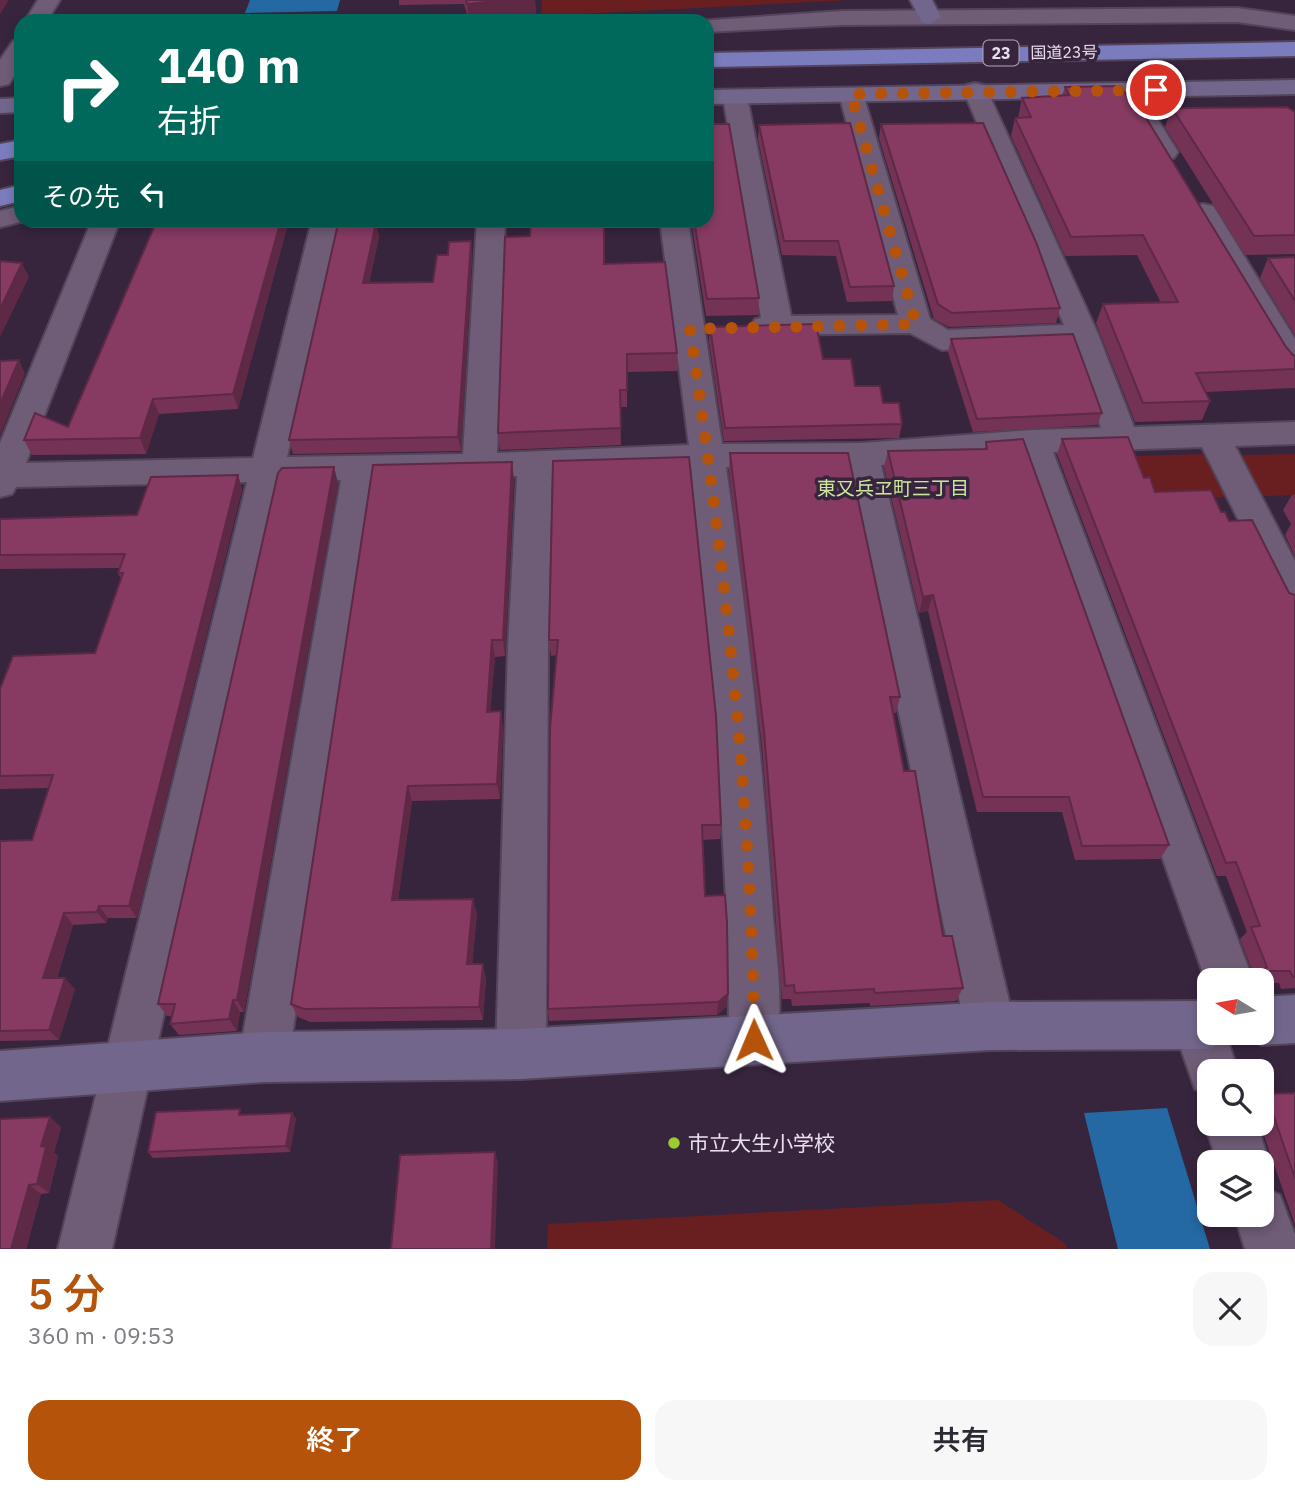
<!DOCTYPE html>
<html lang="ja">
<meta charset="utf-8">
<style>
:root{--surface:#fff;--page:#f7f7f7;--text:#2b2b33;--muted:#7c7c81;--accent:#b45309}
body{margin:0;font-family:"IBM Plex Sans","Noto Sans JP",sans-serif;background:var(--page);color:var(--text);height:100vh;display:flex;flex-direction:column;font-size:26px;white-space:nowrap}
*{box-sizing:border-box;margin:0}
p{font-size:23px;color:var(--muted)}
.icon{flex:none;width:38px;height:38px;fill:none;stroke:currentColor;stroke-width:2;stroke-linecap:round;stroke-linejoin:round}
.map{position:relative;height:1249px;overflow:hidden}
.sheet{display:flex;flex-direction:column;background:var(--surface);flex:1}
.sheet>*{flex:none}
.banner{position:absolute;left:14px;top:14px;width:700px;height:214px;border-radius:21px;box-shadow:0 4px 10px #0003;background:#00695c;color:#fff;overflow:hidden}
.needle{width:46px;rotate:281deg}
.tools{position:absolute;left:1197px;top:968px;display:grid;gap:14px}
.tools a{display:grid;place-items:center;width:77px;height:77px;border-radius:14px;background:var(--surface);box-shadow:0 4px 10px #0003;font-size:35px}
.pin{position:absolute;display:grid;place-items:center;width:60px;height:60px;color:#fff;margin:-30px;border:4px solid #fff;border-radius:50%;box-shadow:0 2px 7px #0007}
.me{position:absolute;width:77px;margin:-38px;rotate:359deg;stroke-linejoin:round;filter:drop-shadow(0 0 5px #0008)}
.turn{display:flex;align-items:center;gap:24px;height:147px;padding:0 28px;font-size:32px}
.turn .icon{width:91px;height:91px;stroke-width:2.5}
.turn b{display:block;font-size:49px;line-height:60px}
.then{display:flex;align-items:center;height:66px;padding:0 28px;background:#0003;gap:14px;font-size:26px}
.round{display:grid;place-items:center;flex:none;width:74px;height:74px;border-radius:21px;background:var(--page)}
.summary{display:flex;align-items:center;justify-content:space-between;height:119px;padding:0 28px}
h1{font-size:42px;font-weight:600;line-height:52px;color:var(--accent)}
.cta{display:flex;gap:14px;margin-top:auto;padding:14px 28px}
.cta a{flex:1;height:80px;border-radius:21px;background:var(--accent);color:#fff;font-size:28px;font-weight:600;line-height:80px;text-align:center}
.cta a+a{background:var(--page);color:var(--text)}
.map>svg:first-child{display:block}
.green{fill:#691f20}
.water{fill:#2469a3}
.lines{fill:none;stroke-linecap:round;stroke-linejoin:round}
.street-casing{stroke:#534459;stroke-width:4}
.secondary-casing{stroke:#534459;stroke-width:4}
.highway-casing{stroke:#534459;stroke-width:4}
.street{fill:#6f5c77;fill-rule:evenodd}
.secondary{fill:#73668c;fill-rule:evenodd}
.highway{fill:#7b7cbd;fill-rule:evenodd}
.wall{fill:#743355}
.shaded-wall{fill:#5e2945}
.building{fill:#873b63;stroke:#5e2945;stroke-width:2}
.route{stroke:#b45309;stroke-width:12;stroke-dasharray:0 21.6}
.poi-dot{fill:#9cca31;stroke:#37253e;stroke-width:2.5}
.labels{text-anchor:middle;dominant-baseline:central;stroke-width:7;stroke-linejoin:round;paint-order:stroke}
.far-street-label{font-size:16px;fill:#eadfee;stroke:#37253e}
.shield{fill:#37253e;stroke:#b4a7b9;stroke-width:2}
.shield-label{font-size:16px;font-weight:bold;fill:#eadfee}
.neighbourhood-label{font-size:19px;fill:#cbe79e;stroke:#37253e}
.near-poi-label{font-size:21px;fill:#eadfee;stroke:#37253e;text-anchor:start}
</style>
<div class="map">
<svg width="1295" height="1249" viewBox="0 0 1295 1249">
<rect width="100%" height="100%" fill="#37253e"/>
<g class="green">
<path d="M542,0H849L541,16Z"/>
<path d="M1202,454L1217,462L1233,497L1150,498L1133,456Z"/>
<path d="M1295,454V495L1261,496L1241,455Z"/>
<path d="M998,1200L1066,1244L1067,1249H547L548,1224Z"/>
</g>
<g class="water">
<path d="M250,0H340L337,11L245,13Z"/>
<path d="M1167,1108L1210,1249H1118L1084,1113Z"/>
</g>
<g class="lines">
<defs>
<g id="street">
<path d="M38,0H60L47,21H25Z"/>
<path d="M1237,8L1295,16V30L1237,22L842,25L707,32V21H698L842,11Z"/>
<path d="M21,39V65L9,84L0,86V60L13,41Z"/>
<path d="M975,83L984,85L987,90L1098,334L1134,427L1295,422V444L1235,446L1295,561V611L1282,607L1202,447L1053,452L1253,980H1209V990L1020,453L881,465L1015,1026L1007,1043L990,1050L973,1043L965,1026L847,467H726C747,616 763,765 773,916C776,956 787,1021 771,1057L754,1064L737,1057L729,1040L728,937L717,731L691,468L552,475L548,647L546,1054L539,1071L521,1079L503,1071L496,1054L508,647L517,476L375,479L289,1057L282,1074L264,1082L246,1074L239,1057L341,480L282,481L112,1249H58L247,482L16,487L12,494L0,497V443L92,220H120L26,463L253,458L312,220H340L287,457L463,454L477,220H505L497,453L689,445L660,220H688L722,444L862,443L1032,430L1101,428L1071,344L942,350L910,333L766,335L755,333L751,326L755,319L761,318L723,97L726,92H744L747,97L791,316L898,315L839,94L842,89H860L863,94L930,319L948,330L1064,325L963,90L966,85Z"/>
<path d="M1128,84L1137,86L1140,91L1178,152L1174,158H1156L1152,152L1116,91L1119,86Z"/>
<path d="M1203,204L1213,206L1217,212L1295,339V375L1284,372L1279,365L1189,212L1193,206Z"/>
<path d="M21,206V220H28L0,227V211Z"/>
<path d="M1198,1002L1209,1007V1032H1225L1238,1071H1209V1095L1195,1089L1173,1026L1181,1009Z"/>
<path d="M1209,1114V1124H1257L1269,1162L1262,1180V1162H1217L1205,1124Z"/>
<path d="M1262,1187L1280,1195L1295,1235V1249H1245L1234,1214H1262Z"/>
</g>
<g id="secondary">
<path d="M910,0H932L941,17L930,24L922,22Z"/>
<path d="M1295,80V94L707,104V90Z"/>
<path d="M21,98V112L0,113V99Z"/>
<path d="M1295,995V1043L1262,1045L1245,1038L1242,1032H1262V997Z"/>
<path d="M1209,1001V1032H1230L1226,1042L1209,1049L990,1050L521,1079L264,1082L0,1101V1051L264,1032L521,1029L990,1002Z"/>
</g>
<g id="highway">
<path d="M1295,42V56L707,67V53Z"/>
<path d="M21,140V156L0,160V144Z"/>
<path d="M21,185V201L0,206V190Z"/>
</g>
</defs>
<use href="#street" class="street-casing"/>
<use href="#secondary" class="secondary-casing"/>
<use href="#highway" class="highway-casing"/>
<use href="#street" class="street"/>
<use href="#secondary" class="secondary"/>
<use href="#highway" class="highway"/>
</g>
<g class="wall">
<path d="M399,0H535L536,17L491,21H469L464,4L399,5Z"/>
<path d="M1065,87L1134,108L1286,347L1293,355L1295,356V388L1206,392L1210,401L1202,420L1135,422L1096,323L1103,304L1161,303L1137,255L1065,256L1011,136L1015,118H1018L1022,98L1062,96Z"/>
<path d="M1172,108L1295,112V254L1245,255L1165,127Z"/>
<path d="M881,124L1060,308L1056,323L949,327L934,319L879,138Z"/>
<path d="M759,125L894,286L892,301L847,302L836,256L782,255L758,139Z"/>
<path d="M289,220L238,409L159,414L146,454L32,455L24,440L68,427Z"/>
<path d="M691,220H707L759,298L758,315L706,316Z"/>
<path d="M376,223L379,237L369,283L433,282L472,255L461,451L293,454L289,440Z"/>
<path d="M1295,257V335L1260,278L1268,258Z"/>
<path d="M605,264L677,353V371L627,372V407H620L621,445L500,450L498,433Z"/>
<path d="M710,327L823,359L855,386L883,403L902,424L899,438L724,441L709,341Z"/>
<path d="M951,339L1102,413L1097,425L973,432L948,352Z"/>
<path d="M1062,439L1144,478L1155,492L1221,512L1289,593L1295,595V988L1281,989L1279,983H1262V980H1253L1255,978L1240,939L1247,932L1226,876H1217L1057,454Z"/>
<path d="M986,442L1169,845L1160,859L1075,860L1062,812H977L928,611L919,613L884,467L888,451L985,449Z"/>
<path d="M730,453L900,697L896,713H893L904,771L943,936L963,988L956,1001L870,1006V1003L792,1006L791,999H782L762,747L729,470Z"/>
<path d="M553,461L721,825L720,839L702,840L705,896L728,994L726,1007L717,1015L549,1021L548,1009L557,655L551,656L549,640Z"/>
<path d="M238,475L242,489L137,918H108L106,923L73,925L57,978L75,989L59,1040L0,1041V841L32,840L49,788L0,789V689L95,653L121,579L118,573L120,568L0,569V519L137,515Z"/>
<path d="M514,479L505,656L495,657L490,711L503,727L500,799L412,801L398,900L477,913L472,964L486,978L483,1020L310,1022L298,1017L291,1004Z"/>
<path d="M338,483L244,1012H240L237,1031L179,1035L170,1024L172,1016H167L158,1004Z"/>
<path d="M1295,494V556L1285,535L1291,524L1283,510L1292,495H1294Z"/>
<path d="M1295,1093V1225L1260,1124H1262V1098L1266,1094Z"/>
<path d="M244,1115L296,1118L290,1152L153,1158L148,1152Z"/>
<path d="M0,1119L61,1127L54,1153L58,1156L49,1193L41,1194L26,1249H0Z"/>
</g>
<g class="shaded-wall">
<path d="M0,0H9L0,14Z"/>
<path d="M504,0H535L536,17L491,21H469L467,4Z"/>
<path d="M281,220H289L238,409L233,394Z"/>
<path d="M376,223L379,237L366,297L363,283Z"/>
<path d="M471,241L472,255L461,451L458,437Z"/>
<path d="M22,263L29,277L0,337V309Z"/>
<path d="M19,360L25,374L0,436V404Z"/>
<path d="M153,399L159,414L146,454L140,438Z"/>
<path d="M512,462L514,479L505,656L503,640Z"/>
<path d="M334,467L338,483L244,1012L237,1000Z"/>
<path d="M238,475L242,489L137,918L129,906Z"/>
<path d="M933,595L928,611L919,613L923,597Z"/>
<path d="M492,640L495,657L489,727L487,712Z"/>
<path d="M501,711L503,727L500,799L497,784Z"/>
<path d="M408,786L412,801L396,914L392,900Z"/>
<path d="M473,899L477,913L471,978L467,964Z"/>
<path d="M99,906L108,918L106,923L97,912Z"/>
<path d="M64,913L73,925L53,989L43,978Z"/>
<path d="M483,964L486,978L483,1020L479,1007Z"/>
<path d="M65,978L75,989L59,1040L49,1030Z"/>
<path d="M728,994L726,1007L717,1015L718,1002Z"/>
<path d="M233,1000L240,1012L237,1031L229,1019Z"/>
<path d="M292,1113L296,1118L290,1152L286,1146Z"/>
<path d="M50,1117L61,1127L54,1153L58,1156L49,1193L37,1184L41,1146Z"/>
<path d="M495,1152L498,1162L495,1249H491Z"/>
<path d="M29,1185L41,1194L26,1249H11Z"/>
</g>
<g class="building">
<path d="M466,0H504L467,4Z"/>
<path d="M1121,86L1134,108H1140L1286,347L1293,355L1295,356V369L1196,373L1210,401L1143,403L1103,304L1178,302L1143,235L1071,237L1015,118L1031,117L1022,98L1069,95L1065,87Z"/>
<path d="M1287,107L1295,112V235L1254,236L1172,108Z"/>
<path d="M850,123L894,286L850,287L838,241H784L759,125Z"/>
<path d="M983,123L1036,242L1060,308L952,313L938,304L881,124Z"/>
<path d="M707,124H729L759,298L707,299L694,220H707Z"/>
<path d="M157,220H281L233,394L153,399L140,438L24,440L35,413L68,427Z"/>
<path d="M531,220H604V264L665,262L677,353L627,354V390H620L621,428L498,433L505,237L530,236Z"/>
<path d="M376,223L363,283L433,282L437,255H448L449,242L471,241L458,437L289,440L338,224Z"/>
<path d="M1295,257V301L1268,258Z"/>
<path d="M0,261L22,263L0,309Z"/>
<path d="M816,324L823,359H851L855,386H880L883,403H899L902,424L725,428L710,327Z"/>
<path d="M1073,334L1102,413L977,419L951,339Z"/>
<path d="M19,360L0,404V361Z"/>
<path d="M1128,437L1144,478L1150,477L1155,492L1211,490L1221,512H1225L1229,521L1252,520L1289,593L1295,595V977H1293L1290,971H1261L1267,967L1251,927L1260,926L1236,862L1226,863L1062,439Z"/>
<path d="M1023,439L1169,845L1082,846L1069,797H983L933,595L923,597L888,451L987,449L986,442Z"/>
<path d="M730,453H848L900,697H890L904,771H915L943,936H952L963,988L875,993L874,989L795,993L794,985L785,986L764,731Z"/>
<path d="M689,457L716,716L721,825H702L705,896L725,895L727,923L728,994L718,1002L548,1009L550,728L558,640H549L553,461Z"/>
<path d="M512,462L503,640H492L487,712L501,711L497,784L408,786L392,900L473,899L467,964H483L479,1007L304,1009L291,1004L373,465Z"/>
<path d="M334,467L237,1000H233L229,1019L170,1024L175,1004H158L278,473L282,468Z"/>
<path d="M238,475L129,906H99L97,912L64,913L43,978H65L49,1030L0,1031V841L32,840L53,775L0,776V689L13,656L95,653L123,573H118L125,554L0,555V519L137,515L151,477Z"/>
<path d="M1295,1093V1178L1266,1094Z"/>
<path d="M240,1109L239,1115L292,1113L286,1146L148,1152L156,1112Z"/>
<path d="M50,1117L41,1146L46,1147L37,1184L29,1185L11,1249H0V1119Z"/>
<path d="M495,1152L491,1249H391L400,1155Z"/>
</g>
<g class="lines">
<path class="route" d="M754,1040C752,802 724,564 690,329L916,324L851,94L1156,90"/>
</g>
<circle class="poi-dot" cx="674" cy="1143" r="7"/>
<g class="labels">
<g class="far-street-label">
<text transform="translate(1064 52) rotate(-1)">国道23号</text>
</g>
<rect class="shield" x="983.5" y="40.5" width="35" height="25" rx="5"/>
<g class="shield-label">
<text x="1001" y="53">23</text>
</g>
<g class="neighbourhood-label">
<text x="893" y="488">東又兵ヱ町三丁目</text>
</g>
<g class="near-poi-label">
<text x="688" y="1143">市立大生小学校</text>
</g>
</g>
</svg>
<div class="tools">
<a><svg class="needle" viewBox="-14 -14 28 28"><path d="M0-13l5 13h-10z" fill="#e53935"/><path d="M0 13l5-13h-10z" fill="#7c7c81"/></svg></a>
<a><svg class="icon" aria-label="search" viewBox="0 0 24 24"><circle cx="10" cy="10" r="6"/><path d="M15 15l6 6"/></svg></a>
<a><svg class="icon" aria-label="layers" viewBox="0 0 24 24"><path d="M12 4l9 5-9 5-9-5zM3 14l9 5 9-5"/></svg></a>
</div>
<div class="pin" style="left:1156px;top:90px;background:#d93025"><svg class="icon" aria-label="arrive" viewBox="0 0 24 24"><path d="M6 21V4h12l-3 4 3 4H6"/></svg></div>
<svg class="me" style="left:754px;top:1040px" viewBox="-20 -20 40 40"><path d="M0-17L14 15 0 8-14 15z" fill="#b45309" stroke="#fff" stroke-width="4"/></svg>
<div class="banner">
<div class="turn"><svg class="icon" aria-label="right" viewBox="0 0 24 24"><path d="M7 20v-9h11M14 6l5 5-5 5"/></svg><div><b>140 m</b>右折</div></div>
<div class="then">その先<svg class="icon" aria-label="left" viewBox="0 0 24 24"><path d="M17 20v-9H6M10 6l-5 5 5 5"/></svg></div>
</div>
</div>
<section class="sheet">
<div class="summary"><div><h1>5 分</h1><p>360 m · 09:53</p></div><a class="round"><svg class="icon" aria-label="close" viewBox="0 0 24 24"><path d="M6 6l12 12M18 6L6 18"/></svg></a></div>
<div class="cta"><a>終了</a><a>共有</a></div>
</section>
